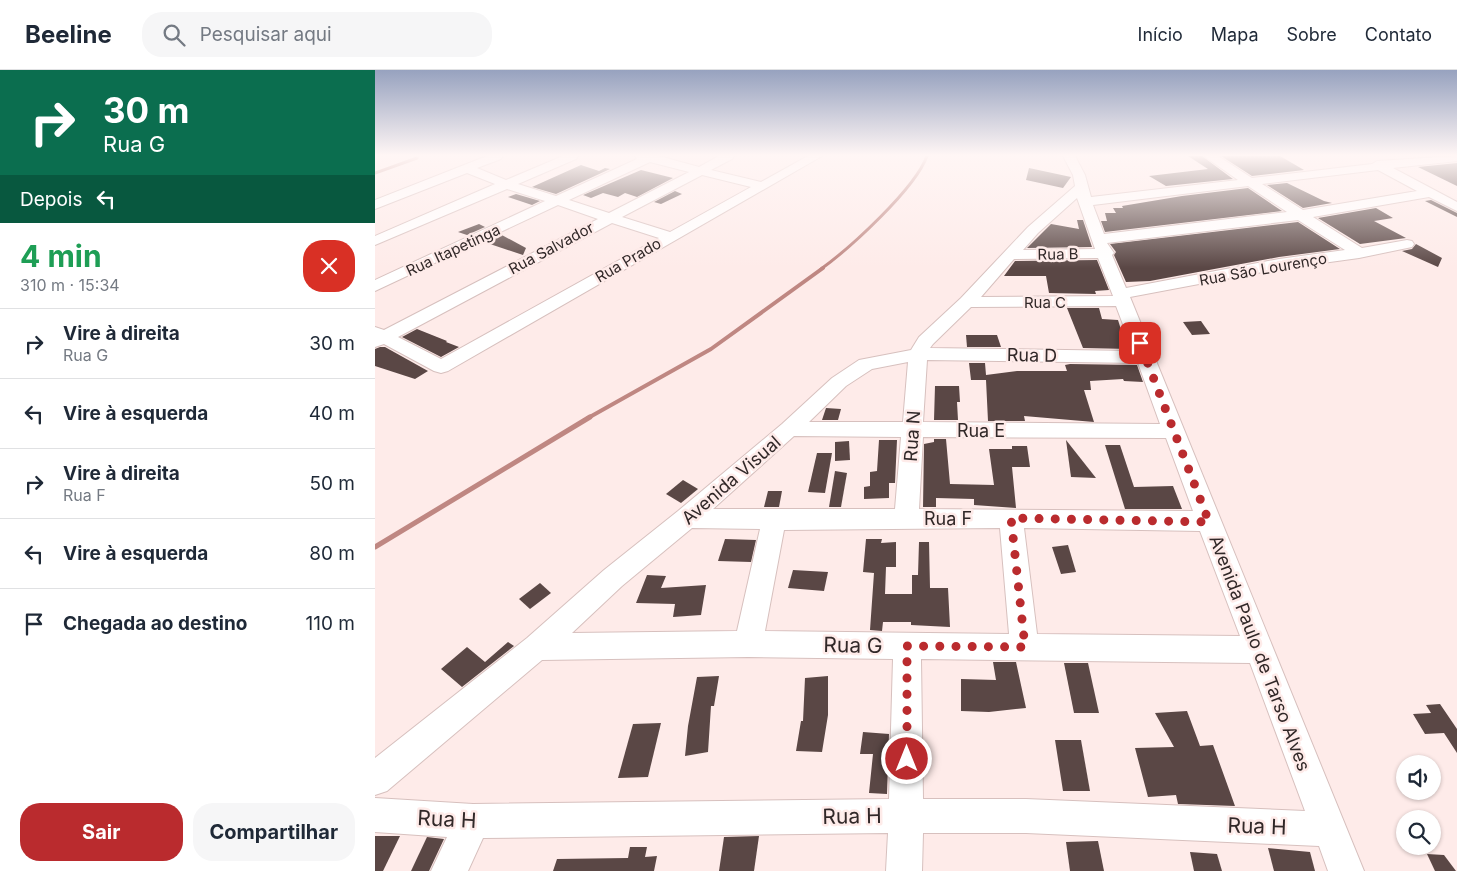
<!DOCTYPE html>
<html lang="pt">
<meta charset="utf-8">
<style>
:root{--surface:#fff;--page:#f6f6f7;--text:#1f2937;--muted:#747a83;--line:#e0e1e3;--accent:#ba2b2e}
body{margin:0;font-family:Inter,sans-serif;background:var(--page);color:var(--text);height:100vh;display:flex;flex-direction:column;font-size:19px;white-space:nowrap}
*{box-sizing:border-box;margin:0}
p{font-size:16px;color:var(--muted)}
.icon{flex:none;width:28px;height:28px;fill:none;stroke:currentColor;stroke-width:2;stroke-linecap:round;stroke-linejoin:round}
.map{position:relative;flex:1;overflow:hidden}
.panel{display:flex;flex-direction:column;background:var(--surface);width:375px}
.panel>*{flex:none}
.guide{background:#0b6e4f;color:#fff;overflow:hidden}
.controls{position:absolute;left:1021px;top:685px;display:grid;gap:10px}
.controls a{display:grid;place-items:center;width:45px;height:45px;border-radius:50%;background:var(--surface);box-shadow:0 1px 4px #0004;font-size:25px}
.pin{position:absolute;display:grid;place-items:center;width:42px;height:42px;color:#fff;margin:-21px;border-radius:10px;box-shadow:0 2px 8px #0006}
.me{position:absolute;width:55px;margin:-28px;rotate:0deg;stroke-linejoin:round;filter:drop-shadow(0 0 4px #0008)}
.turn{display:flex;align-items:center;gap:18px;height:105px;padding:0 20px;font-size:22px}
.turn .icon{width:65px;height:65px;stroke-width:2.5}
.turn b{display:block;font-size:35px;line-height:42px}
.then{display:flex;align-items:center;height:48px;padding:0 20px;background:#0003;gap:10px;font-size:19px}
.round{display:grid;place-items:center;flex:none;width:52px;height:52px;border-radius:20px;background:var(--page)}
.head{display:flex;align-items:center;justify-content:space-between;height:85px;padding:0 20px}
h1{font-size:30px;font-weight:700;line-height:38px;color:#1e9e55}
.action{display:flex;gap:10px;margin-top:auto;padding:10px 20px}
.action a{flex:1;height:58px;border-radius:20px;background:var(--accent);color:#fff;font-size:20px;font-weight:700;line-height:58px;text-align:center}
.action a+a{background:var(--page);color:var(--text)}
ul{padding:0;list-style:none}
li{display:flex;align-items:center;gap:15px;height:70px;padding:0 20px;border-top:1px solid var(--line)}
li div{flex:1}
li b{display:block;font-size:19px}
li em{font-style:normal}
header{display:flex;align-items:center;gap:30px;box-sizing:border-box;height:70px;padding:0 25px;background:var(--surface);border-bottom:1px solid var(--line)}
header strong{font-size:24px}
nav{display:flex;gap:28px;margin-inline-start:auto;font-size:18px}
.search{width:350px;height:45px;background:var(--page);display:flex;align-items:center;gap:12px;box-sizing:border-box;padding:0 18px;border-radius:20px;color:var(--muted);font-size:19px}
main{display:flex;flex:1;min-height:0}
.map>svg:first-child{display:block}
.lines{fill:none;stroke-linecap:round;stroke-linejoin:round}
.stream-far2{stroke:#bf8782;stroke-width:3}
.stream-far1{stroke:#bf8782;stroke-width:4}
.stream{stroke:#bf8782;stroke-width:5}
.building{fill:#5a4745}
.minor-casing{stroke:#d7c0be;stroke-width:2}
.minor{fill:#fff;fill-rule:evenodd}
.route{stroke:#ba2b2e;stroke-width:9;stroke-dasharray:0 16.2}
.labels{text-anchor:middle;dominant-baseline:central;stroke-width:5;stroke-linejoin:round;paint-order:stroke}
.far-street-label{font-size:15px;fill:#312828;stroke:#feebe9}
.street-label{font-size:18px;fill:#312828;stroke:#feebe9}
.near-street-label{font-size:21px;fill:#312828;stroke:#feebe9}
</style>
<header>
<strong>Beeline</strong>
<div class="search"><svg class="icon" aria-label="search" viewBox="0 0 24 24"><circle cx="10" cy="10" r="6"/><path d="M15 15l6 6"/></svg>Pesquisar aqui</div>
<nav><a>Início</a><a>Mapa</a><a>Sobre</a><a>Contato</a></nav>
</header>
<main>
<section class="panel">
<div class="guide">
<div class="turn"><svg class="icon" aria-label="right" viewBox="0 0 24 24"><path d="M7 20v-9h11M14 6l5 5-5 5"/></svg><div><b>30 m</b>Rua G</div></div>
<div class="then">Depois<svg class="icon" aria-label="left" viewBox="0 0 24 24"><path d="M17 20v-9H6M10 6l-5 5 5 5"/></svg></div>
</div>
<div class="head"><div><h1>4 min</h1><p>310 m · 15:34</p></div><a class="round" style="background:#d93025;color:#fff"><svg class="icon" aria-label="close" viewBox="0 0 24 24"><path d="M6 6l12 12M18 6L6 18"/></svg></a></div>
<ul>
<li><svg class="icon" aria-label="right" viewBox="0 0 24 24"><path d="M7 20v-9h11M14 6l5 5-5 5"/></svg><div><b>Vire à direita</b><p>Rua G</p></div><em>30 m</em></li>
<li><svg class="icon" aria-label="left" viewBox="0 0 24 24"><path d="M17 20v-9H6M10 6l-5 5 5 5"/></svg><div><b>Vire à esquerda</b></div><em>40 m</em></li>
<li><svg class="icon" aria-label="right" viewBox="0 0 24 24"><path d="M7 20v-9h11M14 6l5 5-5 5"/></svg><div><b>Vire à direita</b><p>Rua F</p></div><em>50 m</em></li>
<li><svg class="icon" aria-label="left" viewBox="0 0 24 24"><path d="M17 20v-9H6M10 6l-5 5 5 5"/></svg><div><b>Vire à esquerda</b></div><em>80 m</em></li>
<li><svg class="icon" aria-label="arrive" viewBox="0 0 24 24"><path d="M6 21V4h12l-3 4 3 4H6"/></svg><div><b>Chegada ao destino</b></div><em>110 m</em></li>
</ul>
<div class="action"><a>Sair</a><a>Compartilhar</a></div>
</section>
<div class="map">
<svg width="1082" height="801" viewBox="0 0 1082 801">
<rect width="100%" height="100%" fill="#feebe9"/>
<g class="lines">
<g class="stream-far2">
<path d="M0,103L42,88"/>
<path d="M446,199C475,178 540,119 552,86"/>
</g>
<path class="stream-far1" d="M213,348L336,279L448,198"/>
<path class="stream" d="M0,477L215,347"/>
</g>
<g class="building">
<path d="M813,86H827L858,109L791,116L774,106L833,99Z"/>
<path d="M846,86H905L929,100L877,106Z"/>
<path d="M1082,93V116L1043,97Z"/>
<path d="M206,95L224,101L230,98L235,99L181,124L157,117Z"/>
<path d="M654,98L696,107L688,118L651,110Z"/>
<path d="M266,100L298,108L262,127L250,123L243,127L228,123L216,128L208,125Z"/>
<path d="M912,113L949,131L957,133L928,138L892,115Z"/>
<path d="M873,118L907,141L730,162L726,151H732L730,143H741L738,138H748L747,136L807,126Z"/>
<path d="M300,121L307,124L286,134L279,132Z"/>
<path d="M141,124L165,131L157,135L133,127Z"/>
<path d="M1056,130L1082,143V147L1050,131Z"/>
<path d="M1001,138L1018,148L999,151L1031,168L985,174L943,148Z"/>
<path d="M702,150H708L717,177L652,178L676,154L704,159Z"/>
<path d="M923,152L965,179L904,187L775,211L751,212L739,185L741,182L735,174Z"/>
<path d="M104,154L110,157L92,165L83,162Z"/>
<path d="M125,164L151,178L148,185L109,172Z"/>
<path d="M1041,174L1067,188L1063,197L1027,181L1037,179Z"/>
<path d="M722,190L734,220L720,221L721,224L674,223L671,206H629L640,191Z"/>
<path d="M692,238H724L727,249L743,250L748,266L755,279L708,278Z"/>
<path d="M826,251L835,264L817,265L808,252Z"/>
<path d="M42,259L72,271L71,272L84,277L66,287L27,267Z"/>
<path d="M591,265H622L626,277H592Z"/>
<path d="M5,277H10L53,301L40,309L0,296V279Z"/>
<path d="M594,293H610L611,305L642,301H692L690,295L695,294L762,295L768,312L749,311L748,309L715,311L716,320H709L719,352L649,346L650,351H613L611,310H596Z"/>
<path d="M560,316H584L585,332H582L583,350H559Z"/>
<path d="M451,338L466,339L463,350H447Z"/>
<path d="M559,369H571L575,414L619,415L614,379H637V376H652L655,397H637L641,438L599,435V429L561,428V437H548L549,374L559,372Z"/>
<path d="M504,370H522L520,413H514V428L489,429V417L495,416V402L502,401Z"/>
<path d="M691,370L721,408L696,407Z"/>
<path d="M474,371L475,390L460,391V372Z"/>
<path d="M730,375H745L759,417L798,416L807,439H750Z"/>
<path d="M442,383H457L450,423L433,422Z"/>
<path d="M460,401L472,403L466,437H454Z"/>
<path d="M308,410L323,419L306,433L291,424Z"/>
<path d="M393,421H407L404,437H389Z"/>
<path d="M350,469L381,470L376,492L343,491Z"/>
<path d="M491,469H507L506,473L521,472V497H511L510,524H537V505H543L544,472H554L555,518H573L575,557L536,555V552H508L507,561L495,560L499,503L488,502Z"/>
<path d="M693,475L701,502L686,504L677,477Z"/>
<path d="M418,500L453,502L449,521L413,518Z"/>
<path d="M272,505L291,506L286,518L331,515L326,545L298,547L300,534L261,533Z"/>
<path d="M165,513L176,523L155,539L144,529Z"/>
<path d="M133,572L139,576L87,617L66,599L92,577L110,592Z"/>
<path d="M618,592H641L651,638L614,642L586,641V609L621,610Z"/>
<path d="M689,593H713L724,643H699Z"/>
<path d="M344,606L339,636H336L333,682L310,686L313,656L322,607Z"/>
<path d="M453,606V645L447,682L421,681L426,651H428L430,608Z"/>
<path d="M1065,634L1082,659V683L1069,663L1050,664L1038,644L1056,643L1051,635Z"/>
<path d="M812,641L825,676L838,675L860,736L803,734L801,725L773,727L760,678L799,677L780,643Z"/>
<path d="M286,653L273,707L243,708L258,654Z"/>
<path d="M488,662L514,664L512,724L494,723L498,684H485Z"/>
<path d="M680,670H706L715,721H688Z"/>
<path d="M0,766H25L8,801H0Z"/>
<path d="M384,766L379,801H344L349,767Z"/>
<path d="M52,767L69,769L54,801H36Z"/>
<path d="M723,771L729,801H695L691,772Z"/>
<path d="M255,777H272L270,787L282,786L279,801H178L182,789L253,788Z"/>
<path d="M893,778L935,782L940,801H899Z"/>
<path d="M815,782L842,784L847,801H819Z"/>
<path d="M1052,784L1069,785L1081,801H1060Z"/>
</g>
<g class="lines">
<defs>
<g id="minor">
<path d="M112,86H128L126,89L102,98L131,110L188,86H203L201,89L143,114L181,126L262,89L260,86H284L324,97L344,86H359L357,89L336,100L386,112L433,86H447L73,301L66,303L59,301L9,274L0,277V257L9,260L223,149L183,135L0,221V210L170,131L132,119L0,175V166L120,114L92,103L0,139V130ZM275,92L314,102L234,143L194,130ZM327,105L376,117L295,162L247,147ZM237,153L284,168L66,289L23,267Z"/>
<path d="M688,86H700L710,105L716,127L863,110L829,86H843L877,108L997,94L1002,91L1082,86V91L1018,98L1082,132V141L1054,127L938,147L987,178L1032,170L1037,171L1039,174L1037,177L984,188L904,199L755,227L989,801H953L944,776L651,763H548L547,801H511L513,763L108,768L93,801H56L72,767L0,762V728L98,734L514,729L518,589L373,587L167,590L12,721L0,725V688L152,568L229,500L303,441L407,354L457,308L484,290L536,280L544,267L586,228L653,157L700,116L698,105ZM1003,100L1042,121L928,140L887,114ZM873,116L912,142L729,164L718,135ZM702,128L720,179L648,180L663,163ZM923,150L970,180L904,189L751,218L737,185L739,183L732,173ZM723,188L738,226L606,227L639,189ZM741,236L758,281L555,278L558,274L596,237ZM552,290L763,293L785,354L548,352ZM533,292L528,352H434L471,316L497,299ZM419,366L526,367L520,439H338ZM548,367L791,368L818,441L544,439ZM317,458L385,459L362,561L197,563L247,516ZM625,458L634,564L390,561L409,460ZM649,458L825,461L865,566L662,564ZM546,589L875,593L930,741L651,729H548Z"/>
</g>
</defs>
<use href="#minor" class="minor-casing"/>
<use href="#minor" class="minor"/>
</g>
<linearGradient id="sky" x2="0" y2="1"><stop stop-color="#97a2bf"/><stop offset="0.43" stop-color="#fff6f5"/><stop offset="1" stop-color="#fff6f5" stop-opacity="0"/></linearGradient>
<rect width="1082" height="198" fill="url(#sky)"/>
<g class="lines">
<path class="route" d="M532,689V576L650,577L636,448L834,452L765,273"/>
</g>
<g class="labels">
<g class="far-street-label">
<text transform="translate(176 178) rotate(-28)">Rua Salvador</text>
<text transform="translate(78 180) rotate(-25)">Rua Itapetinga</text>
<text transform="translate(683 184) rotate(-1)">Rua B</text>
<text transform="translate(253 190) rotate(-30)">Rua Prado</text>
<text transform="translate(888 199) rotate(-10)">Rua São Lourenço</text>
<text x="670" y="232">Rua C</text>
</g>
<g class="street-label">
<text transform="translate(657 285) rotate(1)">Rua D</text>
<text x="606" y="360">Rua E</text>
<text transform="translate(537 366) rotate(-86)">Rua N</text>
<text transform="translate(356 410) rotate(-41)">Avenida Visual</text>
<text x="573" y="448">Rua F</text>
<text transform="translate(885 583) rotate(69)">Avenida Paulo de Tarso Alves</text>
</g>
<g class="near-street-label">
<text transform="translate(478 575) rotate(1)">Rua G</text>
<text transform="translate(477 746) rotate(-1)">Rua H</text>
<text transform="translate(72 749) rotate(3)">Rua H</text>
<text transform="translate(882 756) rotate(2)">Rua H</text>
</g>
</g>
</svg>
<div class="controls">
<a><svg class="icon" aria-label="sound" viewBox="0 0 24 24"><path d="M4 9h4l5-4v14l-5-4H4zM17 9q2 3 0 6"/></svg></a>
<a><svg class="icon" aria-label="search" viewBox="0 0 24 24"><circle cx="10" cy="10" r="6"/><path d="M15 15l6 6"/></svg></a>
</div>
<div class="pin" style="left:765px;top:273px;background:#d93025"><svg class="icon" aria-label="arrive" viewBox="0 0 24 24"><path d="M6 21V4h12l-3 4 3 4H6"/></svg></div>
<svg class="me" style="left:532px;top:689px" viewBox="-20 -20 40 40"><circle r="17" fill="#ba2b2e" stroke="#fff" stroke-width="3"/><path d="M0-11L8 9 0 5-8 9z" fill="#fff"/></svg>
</div>
</main>
